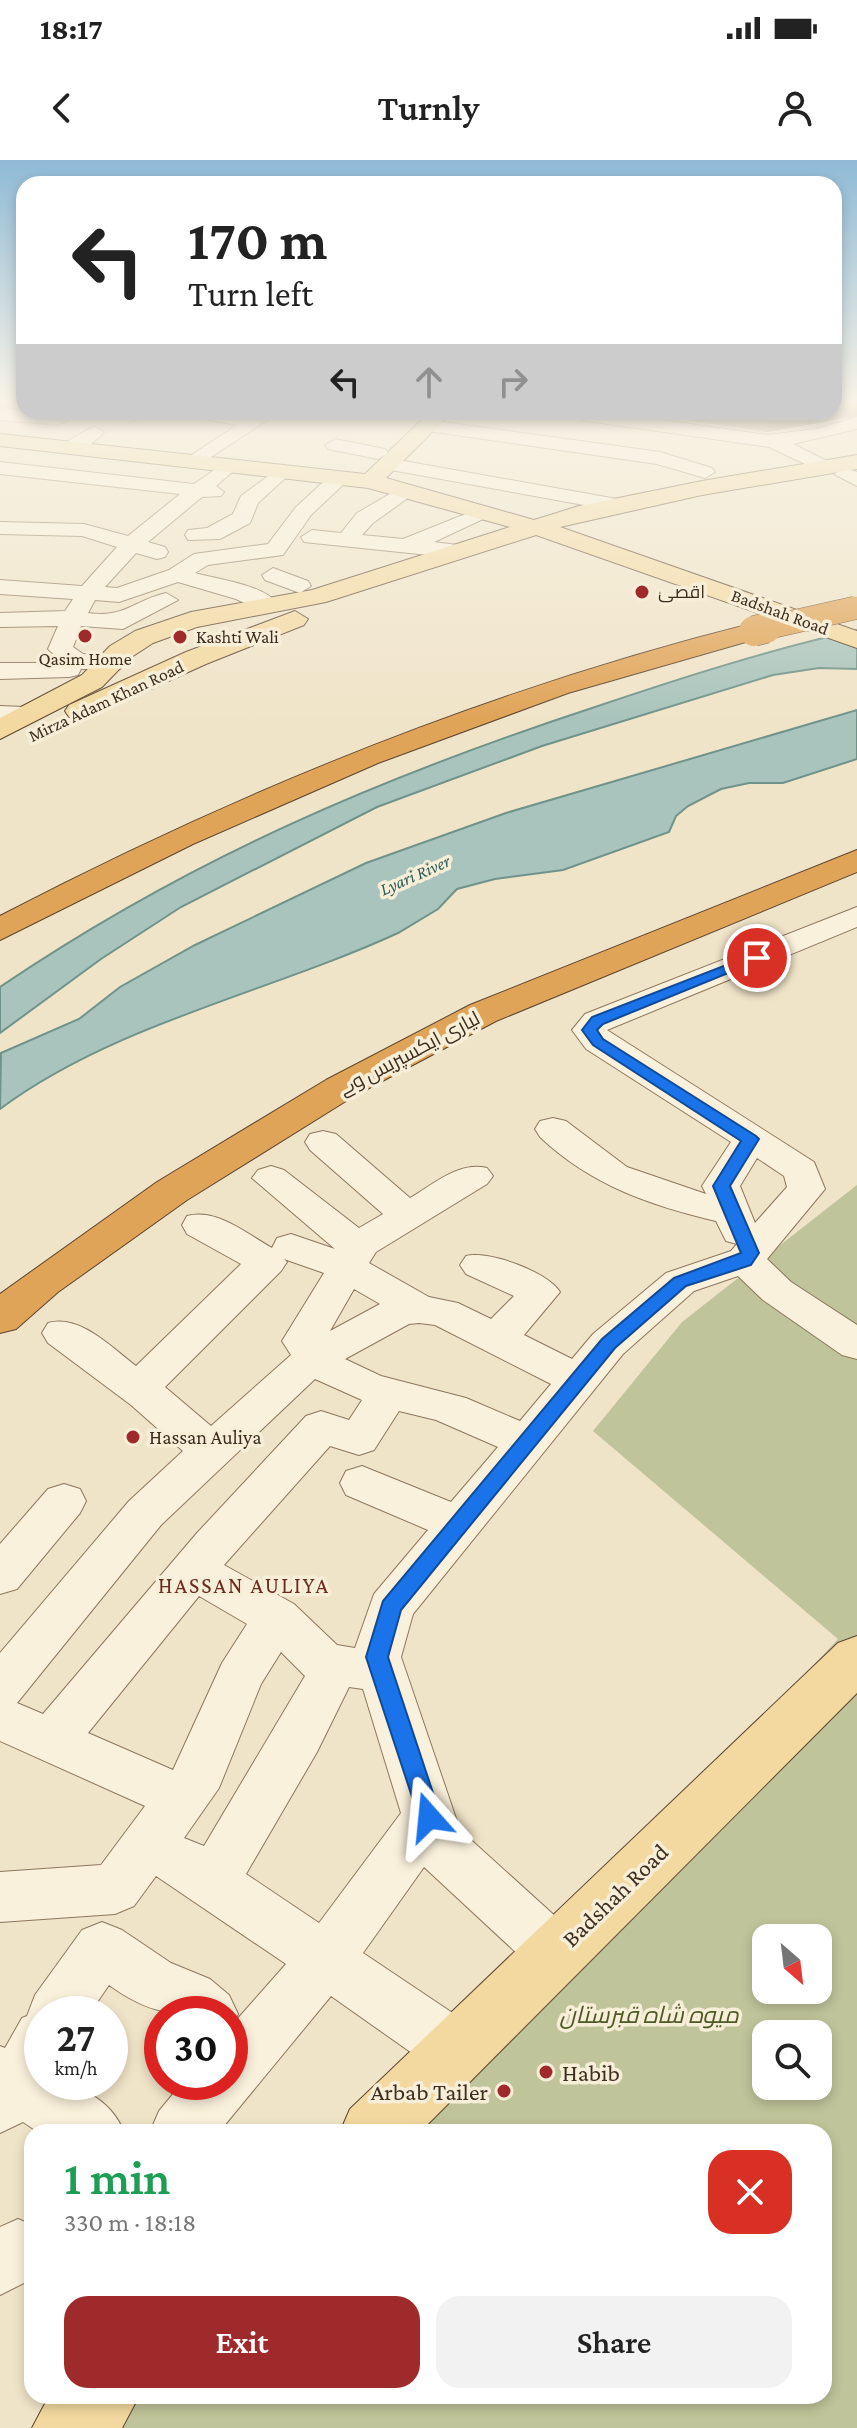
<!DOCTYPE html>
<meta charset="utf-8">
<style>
:root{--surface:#fff;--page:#f2f2f2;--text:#222;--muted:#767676;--accent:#9e2a2b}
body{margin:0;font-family:"Crimson Pro",Cairo,serif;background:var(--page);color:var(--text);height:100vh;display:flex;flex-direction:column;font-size:30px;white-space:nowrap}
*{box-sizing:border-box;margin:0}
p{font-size:26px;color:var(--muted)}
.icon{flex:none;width:44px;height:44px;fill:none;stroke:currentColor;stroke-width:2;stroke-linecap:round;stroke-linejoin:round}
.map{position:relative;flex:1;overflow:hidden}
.panel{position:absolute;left:24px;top:1964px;width:808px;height:280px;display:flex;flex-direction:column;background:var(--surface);border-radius:24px;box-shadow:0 4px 12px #0003}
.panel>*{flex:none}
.top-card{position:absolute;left:16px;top:16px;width:826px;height:244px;border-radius:24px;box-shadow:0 4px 12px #0003;background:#fff;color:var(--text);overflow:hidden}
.needle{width:52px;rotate:152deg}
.buttons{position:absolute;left:752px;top:1764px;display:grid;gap:16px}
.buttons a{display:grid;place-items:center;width:80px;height:80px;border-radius:16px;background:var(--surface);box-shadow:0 4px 12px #0003;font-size:40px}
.speed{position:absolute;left:24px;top:1836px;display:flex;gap:16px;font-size:40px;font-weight:700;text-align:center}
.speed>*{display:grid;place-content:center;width:104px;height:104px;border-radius:50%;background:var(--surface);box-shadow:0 4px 12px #0003;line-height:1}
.speed small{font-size:20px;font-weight:400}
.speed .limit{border:12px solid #d22;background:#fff;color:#111}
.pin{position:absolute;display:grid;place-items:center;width:68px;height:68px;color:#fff;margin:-34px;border:4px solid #fff;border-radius:50%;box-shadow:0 2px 8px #0007}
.me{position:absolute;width:88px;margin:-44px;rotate:342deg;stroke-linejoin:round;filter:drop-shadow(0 0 6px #0008)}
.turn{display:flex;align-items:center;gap:28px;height:168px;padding:0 40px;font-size:36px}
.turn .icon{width:104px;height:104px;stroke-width:2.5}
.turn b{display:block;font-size:56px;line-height:68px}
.lanes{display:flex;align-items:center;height:76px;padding:0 40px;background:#0003;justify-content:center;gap:40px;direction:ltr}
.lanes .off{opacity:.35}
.round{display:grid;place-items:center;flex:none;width:84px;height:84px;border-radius:24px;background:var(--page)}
.overview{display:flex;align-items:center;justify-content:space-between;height:136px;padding:0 40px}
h1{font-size:48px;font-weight:600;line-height:60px;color:#1e9e55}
.action{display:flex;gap:16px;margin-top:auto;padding:16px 40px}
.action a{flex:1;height:92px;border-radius:24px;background:var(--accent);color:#fff;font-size:32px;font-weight:600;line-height:92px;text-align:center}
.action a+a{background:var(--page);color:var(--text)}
.status{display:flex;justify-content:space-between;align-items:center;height:56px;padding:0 40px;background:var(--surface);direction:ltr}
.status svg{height:22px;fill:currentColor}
header{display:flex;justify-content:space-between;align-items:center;height:104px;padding:0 40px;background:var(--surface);font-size:36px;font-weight:600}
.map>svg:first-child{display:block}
.cemetery{fill:#bfc49a;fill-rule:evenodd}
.water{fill:#a9c4bc;stroke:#6f938a;stroke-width:2}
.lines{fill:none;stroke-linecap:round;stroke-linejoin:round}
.minor-casing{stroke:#8d765c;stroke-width:2}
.major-casing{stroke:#5b4430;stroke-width:2}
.highway-casing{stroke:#5b4430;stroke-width:2}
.minor{fill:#faf1dc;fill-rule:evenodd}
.major{fill:#f3d9a0;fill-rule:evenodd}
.highway{fill:#e0a458;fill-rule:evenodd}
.highway-bridge-far1-casing{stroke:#5b4430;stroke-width:24;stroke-linecap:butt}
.highway-bridge-casing{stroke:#5b4430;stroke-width:31;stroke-linecap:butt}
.highway-bridge-far1{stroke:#e0a458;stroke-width:23}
.highway-bridge{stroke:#e0a458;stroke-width:30}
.wall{fill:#b2896c}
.shaded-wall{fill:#916f58}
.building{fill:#cf9f7d;stroke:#916f58;stroke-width:2}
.route{fill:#1a73e8;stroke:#114b97;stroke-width:2}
.poi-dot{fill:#9e2a2b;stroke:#f7eed8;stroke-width:3}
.labels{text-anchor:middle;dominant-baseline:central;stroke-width:7;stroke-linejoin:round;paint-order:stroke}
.far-poi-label{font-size:18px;fill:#3d2e20;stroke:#f7eed8;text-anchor:start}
.far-street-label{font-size:18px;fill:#3d2e20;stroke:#f7eed8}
.far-water-label{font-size:18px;font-style:italic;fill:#2f5d5a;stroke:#f7eed8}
.street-label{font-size:20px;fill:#3d2e20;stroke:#f7eed8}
.poi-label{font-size:20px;fill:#3d2e20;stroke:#f7eed8;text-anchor:start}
.neighbourhood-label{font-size:22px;letter-spacing:2px;fill:#6b2e1e;stroke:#f7eed8}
.near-street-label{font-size:24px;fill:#3d2e20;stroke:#f7eed8}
.near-park-label{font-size:24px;font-style:italic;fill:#4d5a26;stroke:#f7eed8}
.near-poi-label{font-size:24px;fill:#3d2e20;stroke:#f7eed8;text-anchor:start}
</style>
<div class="status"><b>18:17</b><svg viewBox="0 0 49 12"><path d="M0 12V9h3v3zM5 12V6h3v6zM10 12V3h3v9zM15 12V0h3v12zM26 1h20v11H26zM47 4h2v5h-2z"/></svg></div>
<header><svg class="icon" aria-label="back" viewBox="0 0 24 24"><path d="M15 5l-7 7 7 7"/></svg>Turnly<svg class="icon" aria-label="person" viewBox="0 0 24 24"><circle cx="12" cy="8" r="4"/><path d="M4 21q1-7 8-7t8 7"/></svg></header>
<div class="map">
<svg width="857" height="2268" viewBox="0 0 857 2268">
<rect width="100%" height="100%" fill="#f0e4c8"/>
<path class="cemetery" d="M857,1025V2268H99L129,2236H824V1972H376L838,1479L593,1271L682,1162ZM766,1778H818V1830H766ZM766,1874H818V1926H766Z"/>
<g class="water">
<path d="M857,470V509L819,508L773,515L542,586L377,647L181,747L101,799L0,873V827C189,699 379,618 595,547C681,518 768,490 857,470Z"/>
<path d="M857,550V599L783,623H749L721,629L688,646L676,656L669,672L563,710L495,719L457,729L438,749L398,773C270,832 114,864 0,949L1,893L79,859L120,827L195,785L366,703L506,653Z"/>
</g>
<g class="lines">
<defs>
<g id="minor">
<path d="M0,248L60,253L69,259L60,265L0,260Z"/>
<path d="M115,252H143L144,254L135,260Z"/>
<path d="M185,252H225L251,257L258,252H280L194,308L184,302L187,298L237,265L187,256Z"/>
<path d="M580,252H606L767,275L816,269L857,257V269L793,284L829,302L832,306L822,312L769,287L587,261L580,259Z"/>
<path d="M428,260L660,292L712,308L715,312L705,318L657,304L421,270V262Z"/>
<path d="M94,266L104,272C94,283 78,296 63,292L60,288L63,284Z"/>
<path d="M335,279L385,289L388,293L378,299L328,289L325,285Z"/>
<path d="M387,298L617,339L628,345L617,351L380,308L377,304Z"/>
<path d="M229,300L239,306L216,326L224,332L221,336L202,337L148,382L165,387L168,392L165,397L157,399L136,393L105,427L117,428L169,410L194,394L268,384L296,347L332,314H346L349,318L346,322L311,355L283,395L208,405L195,413C219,420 263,424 279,445L275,450H259L236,439L178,422L119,442L95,440L88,453C126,458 132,441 166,433L178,440L123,469L81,466L73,487L83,494L120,499L123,504L120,509H81L78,515L69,517L0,519V503H63L48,489L58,466L0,467V453L65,451L73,439L0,434V420L82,426L117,387L82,376L0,374V362L84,364L128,376L180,334L0,314V302L194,324Z"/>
<path d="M283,305L293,311L258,343L250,363L220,379L188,380L185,375L188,370L207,368L233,354L241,336Z"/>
<path d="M844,308L857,312V326L834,314Z"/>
<path d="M405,325L412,327L415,331L412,335L373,363L362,375L403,379L478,349L485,347L496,353L434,382L465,386L468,391L465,396L457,398L304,382L301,377L312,370L341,373L357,353Z"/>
<path d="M273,408L308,421L311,426L300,433L265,420L262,415Z"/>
<path d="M0,546L25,547L38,555L25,563L0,562Z"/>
<path d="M857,747V767L607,870L814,1002L825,1029L767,1099L791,1122L857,1165V1199L842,1195L763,1140L738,1116L694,1131L623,1194L413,1454L401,1497L460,1670L576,1775L584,1793L576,1811L556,1819L536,1811L424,1707L363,1793L478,1870L486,1890L478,1910L457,1918L436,1910L331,1836L219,1972H150L159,1951L183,1922H230V1854C176,1854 155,1858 109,1825L89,1854H42V1922C77,1922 111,1939 124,1972H38L23,1962L0,1973V1886L5,1888L22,1858L27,1856L35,1835L82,1770L102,1762L122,1770L171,1803L210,1819L229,1835L238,1854L233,1864L286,1804L156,1716L134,1746L115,1754L0,1762V1712L101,1705L145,1646L0,1581V1493L129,1341L183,1291L131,1245L48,1183L42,1173L48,1163C80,1154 111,1187 136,1206L241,1104L187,1074L182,1065L187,1056C217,1048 247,1074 272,1088L277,1078L291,1074L335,1089L252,1018L258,1010L271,1006L284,1010L359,1068L383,1054L310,990L305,982L310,974L323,971L336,974L410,1038C434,1024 459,1001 487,1008L493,1016L487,1024L376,1092L369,1103L429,1137L458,1143L491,1159L514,1136L466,1114L460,1105L466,1096C488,1090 548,1112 560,1132L524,1175L572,1199L593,1174L666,1113L731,1091L737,1084L726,1081L716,1061C649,1045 591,1025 540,977L535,969L540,961L553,958L566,961L627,1007L706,1034L702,1026L731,982L586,889L572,870L585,854ZM757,998L784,1016L787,1027L755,1063L740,1026ZM284,1099L324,1113L282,1181L291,1195L211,1266L165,1227L281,1111L287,1102ZM354,1129L380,1144L330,1171ZM419,1163L435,1165L551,1224L520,1261L466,1238L381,1216L345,1199L409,1164ZM315,1219L362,1240L349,1260L321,1251L306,1256L197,1373L43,1554L17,1543L161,1365ZM399,1251L436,1260L498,1287L451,1342L362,1306L346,1311L340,1323L346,1335L428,1370L374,1434L355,1488L337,1485L294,1444L224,1405L330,1286L359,1295L374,1290ZM199,1436L247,1464L222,1503L173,1610L88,1573ZM281,1492L305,1516L204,1686L184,1678L219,1628L261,1524ZM349,1527L363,1529L401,1653L319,1763L246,1714L317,1592Z"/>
<path d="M64,1324L80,1329L86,1341L80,1353L17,1429L0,1434V1384L48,1329Z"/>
<path d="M18,2059L32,2065V2119L0,2135V2067Z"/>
</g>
<g id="major">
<path d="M430,252H452L386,318L534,360L579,346L702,321L857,295V309L702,335L560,367L857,471V488L536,375L326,442L197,467L153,483L130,498L102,527L0,579V558L82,515L110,486L135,471L191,452L312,430L510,367L368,328L0,286V274L365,314Z"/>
<path d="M295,451L308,459L304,465L206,504L89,557H69L65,551L69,545L186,492Z"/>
<path d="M857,1476V1533L420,1972H340L350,1949L838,1483Z"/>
<path d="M49,2236H139L122,2268H32Z"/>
</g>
<g id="highway">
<path d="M754,463L763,465L767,471L763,477L568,533L378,603L193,684L0,780V756C240,631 490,529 754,463Z"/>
<path d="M857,690V712L496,861L354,936L187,1040L58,1132L16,1169L0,1173V1134L157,1022L326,920L470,845Z"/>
</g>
</defs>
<use href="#minor" class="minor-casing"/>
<use href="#major" class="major-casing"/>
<use href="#highway" class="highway-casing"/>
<use href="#minor" class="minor"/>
<use href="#major" class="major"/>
<use href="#highway" class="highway"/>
<defs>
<path id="highway-bridge-far1" d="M757,470L855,448"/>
<path id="highway-bridge" d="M754,471L766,468"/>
</defs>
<use href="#highway-bridge-far1" class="highway-bridge-far1-casing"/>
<use href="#highway-bridge" class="highway-bridge-casing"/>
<use href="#highway-bridge-far1" class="highway-bridge-far1"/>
<use href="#highway-bridge" class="highway-bridge"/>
</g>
<path class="wall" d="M857,243V256L767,272L658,256L654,252H834Z"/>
<path class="shaded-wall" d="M857,245V256L767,272L768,260L816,252H834V249Z"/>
<g class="building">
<path d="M834,243H857V245L834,249Z"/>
<path d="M709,252H816L768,260Z"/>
</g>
<linearGradient id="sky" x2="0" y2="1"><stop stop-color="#8fbad6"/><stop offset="0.43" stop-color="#f8f3e6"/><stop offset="1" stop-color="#f8f3e6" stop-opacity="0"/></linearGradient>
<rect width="857" height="560" fill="url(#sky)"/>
<path class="route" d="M752,795L765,798L603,864L597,870L603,879L756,976L759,979L730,1026L759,1093L751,1105L686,1126L615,1188L401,1450L388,1497L441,1657L437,1664L429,1667L421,1664L366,1497L383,1441L602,1179L674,1118L741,1093L713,1026L741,981L593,885L582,870L592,857Z"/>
<g class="poi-dot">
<circle cx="642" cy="432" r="8"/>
<circle cx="85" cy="476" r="8"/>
<circle cx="180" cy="477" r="8"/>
<circle cx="133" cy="1277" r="8"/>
<circle cx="546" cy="1912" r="8"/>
<circle cx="504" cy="1931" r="8"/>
</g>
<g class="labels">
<g class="far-poi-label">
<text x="658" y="432">اقصیٰ</text>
<text x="196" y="477">Kashti Wali</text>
<text x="85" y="499" text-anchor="middle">Qasim Home</text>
</g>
<g class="far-street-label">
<text transform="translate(780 452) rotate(20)">Badshah Road</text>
<text transform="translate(106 541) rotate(-25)">Mirza Adam Khan Road</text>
</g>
<g class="far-water-label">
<text transform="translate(415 715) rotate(-24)">Lyari River</text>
</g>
<g class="street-label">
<text transform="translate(409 893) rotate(-28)">لیاری ایکسپریس وے</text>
</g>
<g class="poi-label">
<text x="149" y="1277">Hassan Auliya</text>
</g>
<g class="neighbourhood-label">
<text x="244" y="1425">HASSAN AULIYA</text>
</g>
<g class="near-street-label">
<text transform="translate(615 1735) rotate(-44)">Badshah Road</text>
</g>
<g class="near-park-label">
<text x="649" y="1854">میوہ شاہ قبرستان</text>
</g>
<g class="near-poi-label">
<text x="562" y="1912">Habib</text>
<text x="488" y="1931" text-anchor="end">Arbab Tailer</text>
</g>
</g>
</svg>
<div class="buttons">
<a><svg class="needle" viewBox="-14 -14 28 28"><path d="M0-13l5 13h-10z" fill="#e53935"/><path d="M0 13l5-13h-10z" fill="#767676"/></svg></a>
<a><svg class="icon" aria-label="search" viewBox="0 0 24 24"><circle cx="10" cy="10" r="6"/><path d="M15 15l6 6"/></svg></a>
</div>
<div class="speed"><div>27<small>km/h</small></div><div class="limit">30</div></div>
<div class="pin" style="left:757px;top:798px;background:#d93025"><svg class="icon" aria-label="arrive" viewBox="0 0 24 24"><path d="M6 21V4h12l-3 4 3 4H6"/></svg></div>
<svg class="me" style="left:429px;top:1657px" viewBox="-20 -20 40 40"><path d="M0-17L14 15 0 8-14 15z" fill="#1a73e8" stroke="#fff" stroke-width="4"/></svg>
<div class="top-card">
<div class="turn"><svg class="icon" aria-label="left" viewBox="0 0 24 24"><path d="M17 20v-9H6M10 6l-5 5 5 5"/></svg><div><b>170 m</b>Turn left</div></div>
<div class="lanes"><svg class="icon" aria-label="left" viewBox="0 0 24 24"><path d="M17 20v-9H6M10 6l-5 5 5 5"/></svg><svg class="icon off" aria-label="ahead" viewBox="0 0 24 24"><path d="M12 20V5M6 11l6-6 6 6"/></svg><svg class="icon off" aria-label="right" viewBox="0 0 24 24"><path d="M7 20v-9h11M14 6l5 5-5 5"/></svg></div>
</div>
<section class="panel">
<div class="overview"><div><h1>1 min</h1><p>330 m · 18:18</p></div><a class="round" style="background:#d93025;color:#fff"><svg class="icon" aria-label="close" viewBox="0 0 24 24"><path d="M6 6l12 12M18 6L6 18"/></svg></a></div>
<div class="action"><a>Exit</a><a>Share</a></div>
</section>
</div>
